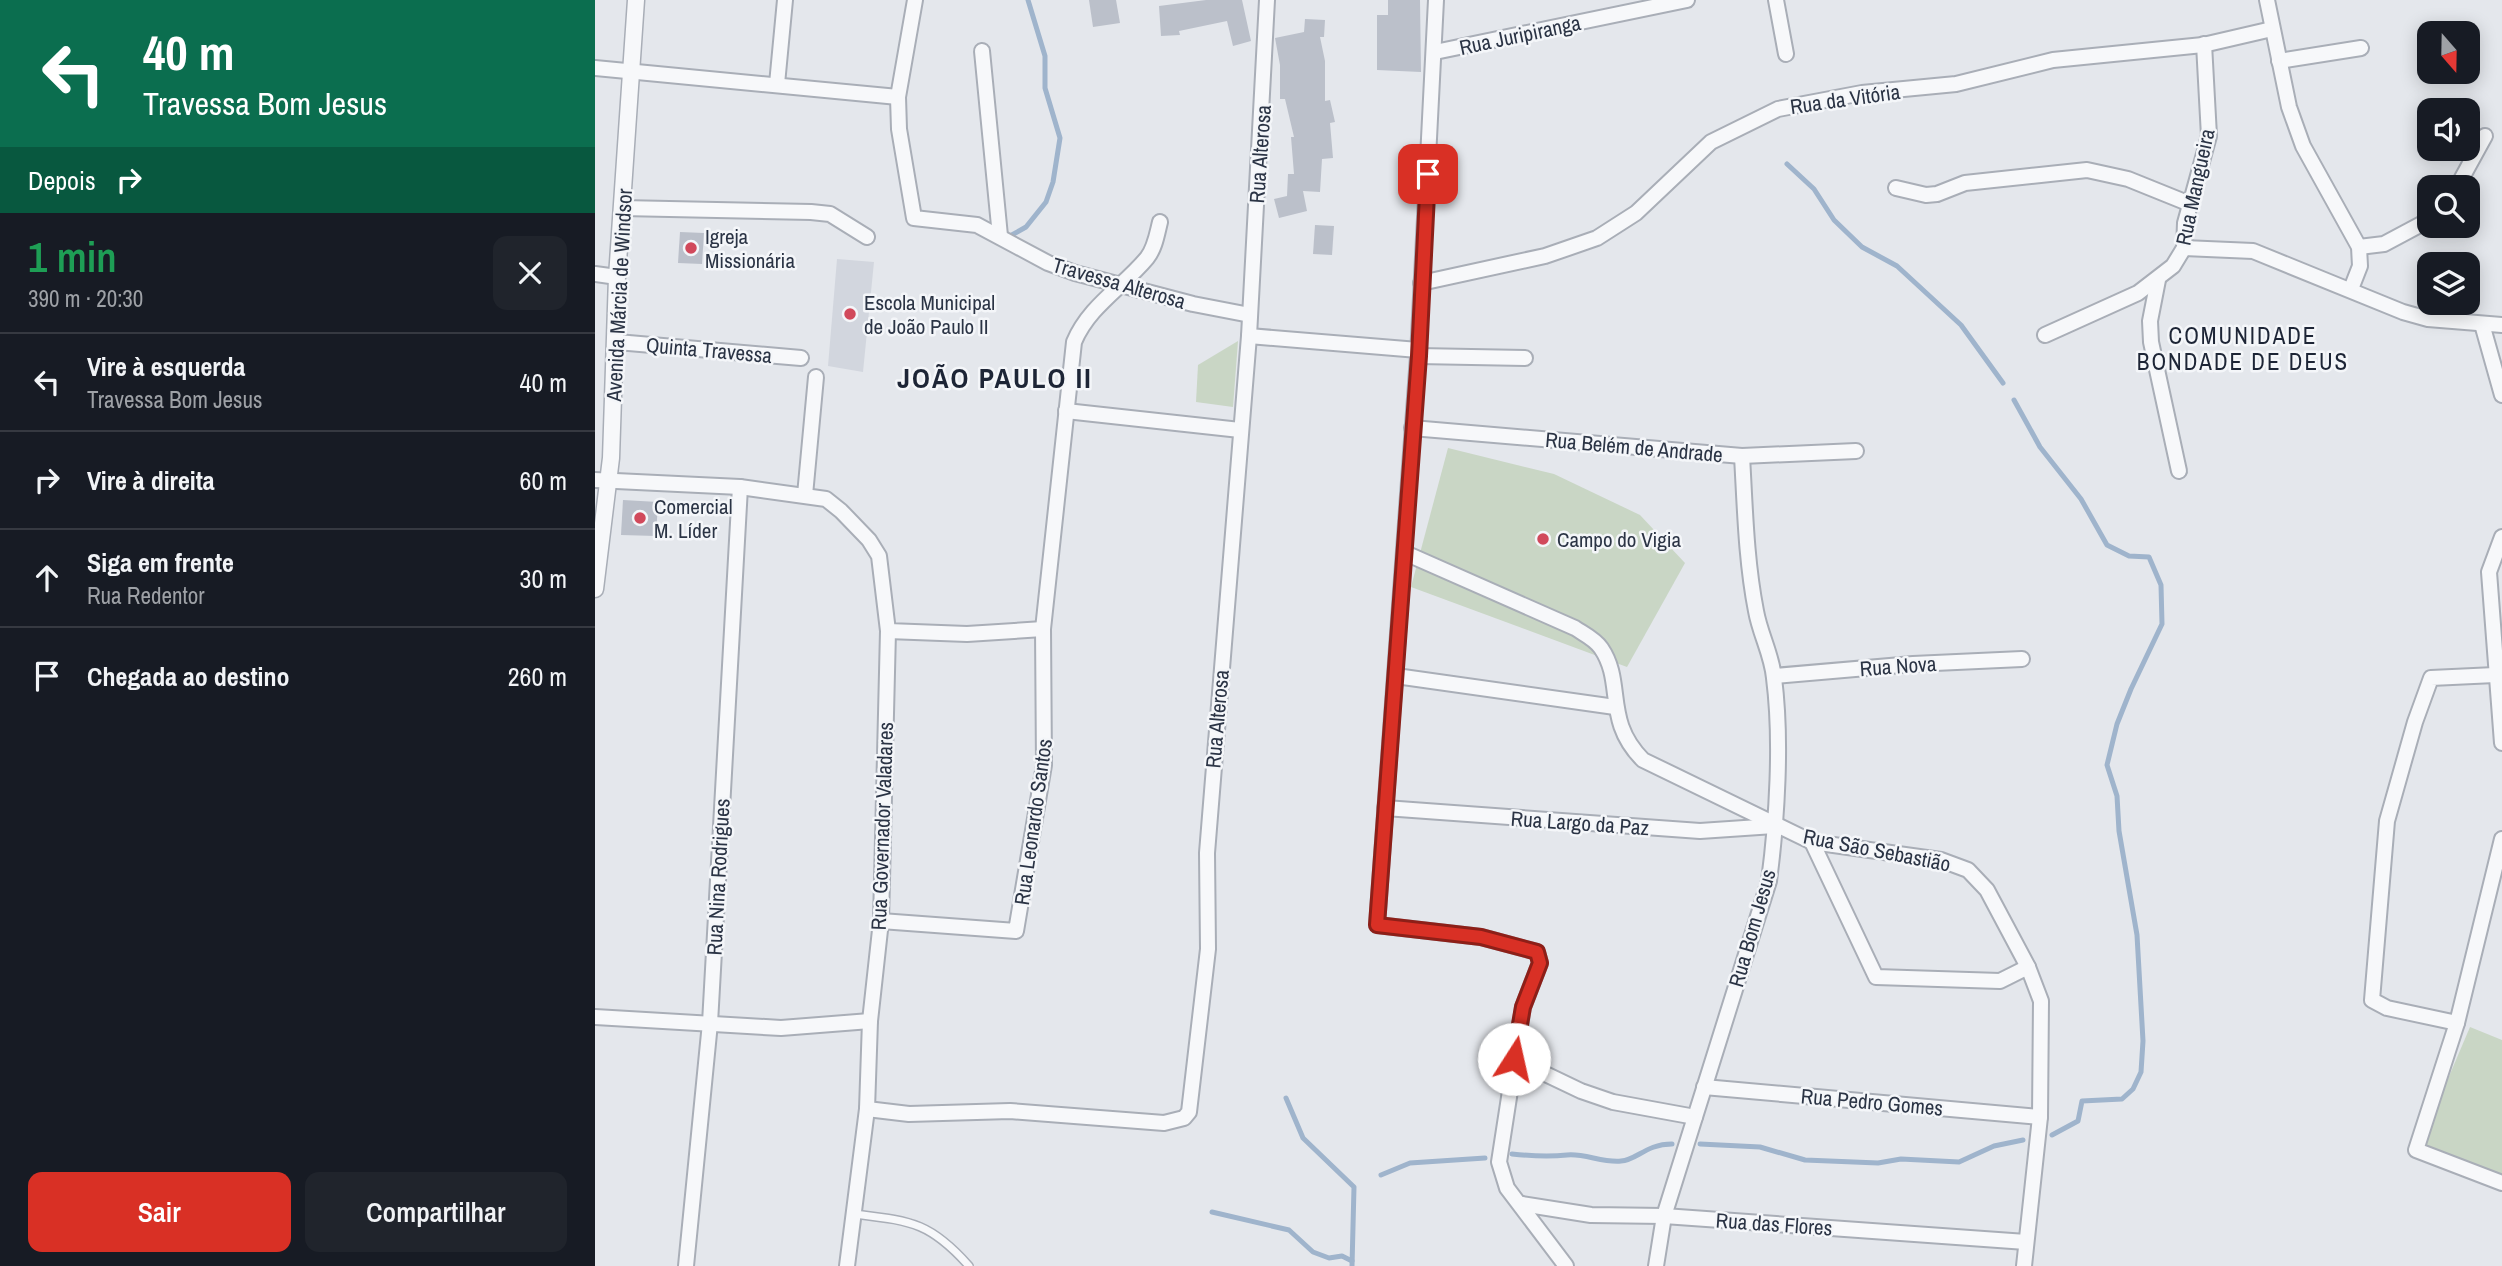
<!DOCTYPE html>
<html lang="pt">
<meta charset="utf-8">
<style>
:root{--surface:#171b24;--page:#20242c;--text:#f1f3f6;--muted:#9ea1a6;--line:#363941;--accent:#d93025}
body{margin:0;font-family:"Archivo Narrow",sans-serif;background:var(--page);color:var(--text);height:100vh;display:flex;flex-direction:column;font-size:26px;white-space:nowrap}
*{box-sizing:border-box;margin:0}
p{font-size:23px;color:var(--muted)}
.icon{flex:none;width:38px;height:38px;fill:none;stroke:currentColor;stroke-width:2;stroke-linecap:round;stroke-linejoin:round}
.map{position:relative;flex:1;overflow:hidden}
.drawer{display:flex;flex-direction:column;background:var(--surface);width:595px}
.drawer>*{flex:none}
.top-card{background:#0b6e4f;color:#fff;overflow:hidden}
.needle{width:46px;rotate:160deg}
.fabs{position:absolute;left:1822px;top:21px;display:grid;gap:14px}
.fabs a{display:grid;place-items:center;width:63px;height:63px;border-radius:14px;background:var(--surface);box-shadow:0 4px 18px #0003;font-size:35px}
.pin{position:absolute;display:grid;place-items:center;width:60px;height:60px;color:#fff;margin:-30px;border-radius:14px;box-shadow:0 4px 10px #0006}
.me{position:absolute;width:77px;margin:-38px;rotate:10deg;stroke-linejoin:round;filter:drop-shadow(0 0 5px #0008)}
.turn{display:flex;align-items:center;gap:24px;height:147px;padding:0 28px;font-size:32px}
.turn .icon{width:91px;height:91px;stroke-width:2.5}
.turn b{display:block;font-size:49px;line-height:60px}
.then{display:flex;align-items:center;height:66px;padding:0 28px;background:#0003;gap:14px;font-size:26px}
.round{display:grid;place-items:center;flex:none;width:74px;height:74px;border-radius:14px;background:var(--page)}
.overview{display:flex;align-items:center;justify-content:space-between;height:119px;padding:0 28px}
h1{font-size:42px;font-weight:600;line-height:52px;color:#1e9e55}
.cta{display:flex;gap:14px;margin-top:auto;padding:14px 28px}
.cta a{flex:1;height:80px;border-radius:14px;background:var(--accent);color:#fff;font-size:28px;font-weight:600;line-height:80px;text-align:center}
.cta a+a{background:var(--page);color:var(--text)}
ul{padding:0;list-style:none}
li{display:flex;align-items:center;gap:21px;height:98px;padding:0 28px;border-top:2px solid var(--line)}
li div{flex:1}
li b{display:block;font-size:26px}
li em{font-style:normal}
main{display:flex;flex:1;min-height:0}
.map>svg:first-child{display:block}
.built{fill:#d2d6de}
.green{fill:#c9d6c5}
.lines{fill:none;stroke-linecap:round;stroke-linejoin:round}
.stream{stroke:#9fb4cc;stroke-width:5}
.building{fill:#bbc0ca}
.service-casing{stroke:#a9aeb7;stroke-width:10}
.minor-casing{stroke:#a9aeb7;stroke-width:18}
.tertiary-casing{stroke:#a9aeb7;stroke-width:19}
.service{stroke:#f7f8fa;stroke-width:7}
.minor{stroke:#f7f8fa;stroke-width:14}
.tertiary{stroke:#f7f8fa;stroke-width:16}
.route-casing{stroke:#8d1f18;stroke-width:18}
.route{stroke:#d93025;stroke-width:12}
.poi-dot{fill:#d1495b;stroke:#f4f6f9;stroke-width:2.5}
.labels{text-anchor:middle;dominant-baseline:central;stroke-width:5;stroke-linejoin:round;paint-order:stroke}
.street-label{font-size:21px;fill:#2b3445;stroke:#f4f6f9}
.poi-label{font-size:21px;fill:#2b3445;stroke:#f4f6f9;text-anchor:start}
.neighbourhood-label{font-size:23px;letter-spacing:2px;fill:#1d2536;stroke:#f4f6f9}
.district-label{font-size:28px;font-weight:bold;letter-spacing:2px;fill:#1d2536;stroke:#f4f6f9}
</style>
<main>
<section class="drawer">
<div class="top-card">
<div class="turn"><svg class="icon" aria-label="left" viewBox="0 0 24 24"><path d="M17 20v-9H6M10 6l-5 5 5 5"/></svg><div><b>40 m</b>Travessa Bom Jesus</div></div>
<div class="then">Depois<svg class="icon" aria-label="right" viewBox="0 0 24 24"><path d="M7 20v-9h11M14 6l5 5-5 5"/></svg></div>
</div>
<div class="overview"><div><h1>1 min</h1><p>390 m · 20:30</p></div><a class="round"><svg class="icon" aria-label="close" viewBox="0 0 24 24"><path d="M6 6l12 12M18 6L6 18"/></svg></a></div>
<ul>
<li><svg class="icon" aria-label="left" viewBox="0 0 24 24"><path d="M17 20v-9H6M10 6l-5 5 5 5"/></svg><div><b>Vire à esquerda</b><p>Travessa Bom Jesus</p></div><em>40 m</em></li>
<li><svg class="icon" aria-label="right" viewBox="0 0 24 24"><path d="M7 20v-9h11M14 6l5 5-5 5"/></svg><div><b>Vire à direita</b></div><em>60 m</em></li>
<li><svg class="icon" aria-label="ahead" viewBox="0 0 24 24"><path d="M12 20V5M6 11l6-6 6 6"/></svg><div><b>Siga em frente</b><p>Rua Redentor</p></div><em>30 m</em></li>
<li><svg class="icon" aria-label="arrive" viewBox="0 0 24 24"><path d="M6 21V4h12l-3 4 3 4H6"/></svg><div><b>Chegada ao destino</b></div><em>260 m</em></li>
</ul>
<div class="cta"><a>Sair</a><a>Compartilhar</a></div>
</section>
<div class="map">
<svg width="1907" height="1266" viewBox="0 0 1907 1266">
<rect width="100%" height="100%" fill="#e4e7ec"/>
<path class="built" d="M242,259L279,262L268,372L233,366Z"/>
<g class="green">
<path d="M643,341L638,407L601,402L603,365Z"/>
<path d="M853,448L959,474L1045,515L1090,563L1032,667L816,587Z"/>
<path d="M1875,1027L1907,1040V1178L1824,1147Z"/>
</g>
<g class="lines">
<g class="stream">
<path d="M1192,164L1219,189L1239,220L1267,247L1302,266L1366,325L1408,383"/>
<path d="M415,236L431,227L451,202L458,182L465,138L450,88V56L433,0"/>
<path d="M1419,400L1445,447L1486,499L1512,545L1534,556L1554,557L1566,585L1567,624L1536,689L1522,724L1512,765L1522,796L1524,831L1542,935L1548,1041L1546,1072L1538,1089L1527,1099L1487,1101L1483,1121L1457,1135"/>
<path d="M691,1098L708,1138L759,1187L757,1266"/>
<path d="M1105,1144L1165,1147L1210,1160L1283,1163L1306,1159L1364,1162L1399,1146L1428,1140"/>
<path d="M917,1154C936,1156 953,1157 972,1155C989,1153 1008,1163 1026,1161C1042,1160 1051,1144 1077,1144"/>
<path d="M786,1175L815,1163L890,1158"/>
<path d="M617,1212L694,1230L718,1252L734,1258L747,1256L757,1261"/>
</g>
</g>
<g class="building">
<path d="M494,0H521L525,23L498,27Z"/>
<path d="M611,0H647L656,41L638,46L632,21L584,31L585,35L566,36L564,6Z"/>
<path d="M793,0H825L826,72L782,70V15H793Z"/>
<path d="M710,19L730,20L729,37H725L730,61V101L735,100L740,122L735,123L738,158L727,159L725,192L708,191L712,211L684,218L679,199L692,196L693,174H699L696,137H699L690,99H685V65L680,38L709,32Z"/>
<path d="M720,225L739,226L737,255L718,254Z"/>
<path d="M85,232L109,233L107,264L83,263Z"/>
<path d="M28,500L63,502L61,536L26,535Z"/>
</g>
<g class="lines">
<defs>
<path id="service" d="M260,1214C316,1221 335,1222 374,1266"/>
<g id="minor">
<path d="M320,0L303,97L304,129L319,218L382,225L453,263L480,273L598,304L655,315"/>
<path d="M841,0L823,356L782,925L886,937L942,952L945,963L928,1007L904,1162L912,1188L971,1266"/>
<path d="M1181,0L1191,54"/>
<path d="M1672,0L1694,107L1708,146L1764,247L1765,266L1756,289"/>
<path d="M387,51L405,236"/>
<path d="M840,52L1092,0"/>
<path d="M1684,61L1766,48"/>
<path d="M0,68L303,97"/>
<path d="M182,84L190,0"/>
<path d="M1862,187L1890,136"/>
<path d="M1301,188L1331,195L1342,194L1370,183L1492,170L1533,179L1595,204"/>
<path d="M27,208L216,212L235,214L272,237"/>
<path d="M1764,247L1789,244L1834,220"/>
<path d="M1589,248L1658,251L1808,312L1833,319L1907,325"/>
<path d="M0,274L22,277"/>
<path d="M1563,280L1555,321L1556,342L1584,471"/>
<path d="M826,283L950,256L1002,238L1041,213L1116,142L1183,109L1267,93L1361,84L1458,60L1608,45L1677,29"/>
<path d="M1887,324L1907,395"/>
<path d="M1450,335L1543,293L1578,266L1589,248L1590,223L1614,136L1609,44"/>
<path d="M654,336L823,350"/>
<path d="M22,342L206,358"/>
<path d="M823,356L930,358"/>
<path d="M471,411L645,430"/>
<path d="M817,428L1147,456L1261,451"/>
<path d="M0,480L145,487L231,499L246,511L274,540L284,556L293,631L372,634L448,629"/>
<path d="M210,495L221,377"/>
<path d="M1907,537L1894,572L1907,743"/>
<path d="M810,553L980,628C989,634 1000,639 1006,648C1030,683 1008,720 1048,760L1217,842L1346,860L1373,870L1392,890L1433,967L1446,1001L1445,1117L1429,1266"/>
<path d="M801,676L1020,707"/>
<path d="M1179,676L1318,664L1427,659"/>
<path d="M790,808L1105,831L1179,826"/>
<path d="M1907,839L1862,1023L1821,1150L1907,1183"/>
<path d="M1217,842L1281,977L1405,981L1433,967"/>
<path d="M286,921L421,931L449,765L448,629L479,342C494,306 528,287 552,258C560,248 562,234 565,222"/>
<path d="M0,1017L186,1028L275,1021"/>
<path d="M1862,1023L1792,1008L1777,1000L1792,821L1820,722L1836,678L1900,675"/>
<path d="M919,1059L986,1091L1018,1102L1100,1117"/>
<path d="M1109,1087L1445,1117"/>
<path d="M272,1109L314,1114L415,1111L569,1123L589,1118L594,1112L613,949L612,853L654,336L672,0"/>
<path d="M927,1204L996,1215L1069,1216L1431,1242"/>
<path d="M91,1266L115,1023L145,487"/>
<path d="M252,1266L272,1109L275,1021L286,921L293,631"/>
<path d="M1061,1266L1069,1216L1174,881C1182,820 1187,740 1179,678C1177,655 1165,634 1161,611C1151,560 1150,508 1147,456"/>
</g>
<path id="tertiary" d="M0,589L16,458L22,277L41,0"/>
</defs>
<use href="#service" class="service-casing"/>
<use href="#minor" class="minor-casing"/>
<use href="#tertiary" class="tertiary-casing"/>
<use href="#service" class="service"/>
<use href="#minor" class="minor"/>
<use href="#tertiary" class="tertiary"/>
</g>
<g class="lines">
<defs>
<path id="route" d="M833,174L824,356L782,925L886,937L942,952L945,963L928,1007L919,1059"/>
</defs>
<use href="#route" class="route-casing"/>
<use href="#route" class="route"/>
</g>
<g class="poi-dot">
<circle cx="96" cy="248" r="7"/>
<circle cx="255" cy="314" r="7"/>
<circle cx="45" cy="518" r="7"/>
<circle cx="948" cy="539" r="7"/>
</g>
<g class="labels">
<g class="street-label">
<text transform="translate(925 35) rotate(-12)">Rua Juripiranga</text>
<text transform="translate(1250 99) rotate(-8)">Rua da Vitória</text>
<text transform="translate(665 154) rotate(-86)">Rua Alterosa</text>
<text transform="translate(1600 187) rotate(-78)">Rua Mangueira</text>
<text transform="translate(524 283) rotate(16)">Travessa Alterosa</text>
<text transform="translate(24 295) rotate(-87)">Avenida Márcia de Windsor</text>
<text transform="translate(114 350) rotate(5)">Quinta Travessa</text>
<text transform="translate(1039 447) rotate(5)">Rua Belém de Andrade</text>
<text transform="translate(1303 666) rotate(-4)">Rua Nova</text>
<text transform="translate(622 719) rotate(-85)">Rua Alterosa</text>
<text transform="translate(438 822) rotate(-82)">Rua Leonardo Santos</text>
<text transform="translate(985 823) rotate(4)">Rua Largo da Paz</text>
<text transform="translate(287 826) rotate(-88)">Rua Governador Valadares</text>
<text transform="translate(1282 850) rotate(11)">Rua São Sebastião</text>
<text transform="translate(123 877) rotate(-87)">Rua Nina Rodrigues</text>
<text transform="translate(1157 928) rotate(-74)">Rua Bom Jesus</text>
<text transform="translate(1277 1102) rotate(5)">Rua Pedro Gomes</text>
<text transform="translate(1179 1224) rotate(4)">Rua das Flores</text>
</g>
<g class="poi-label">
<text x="110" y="236">Igreja<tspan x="110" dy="24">Missionária</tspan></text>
<text x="269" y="302">Escola Municipal<tspan x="269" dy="24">de João Paulo II</tspan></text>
<text x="59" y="506">Comercial<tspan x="59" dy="24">M. Líder</tspan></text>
<text x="962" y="539">Campo do Vigia</text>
</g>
<g class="neighbourhood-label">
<text x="1648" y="335">COMUNIDADE<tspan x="1648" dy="26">BONDADE DE DEUS</tspan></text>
</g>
<g class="district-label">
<text x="400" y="378">JOÃO PAULO II</text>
</g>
</g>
</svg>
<div class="fabs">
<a><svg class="needle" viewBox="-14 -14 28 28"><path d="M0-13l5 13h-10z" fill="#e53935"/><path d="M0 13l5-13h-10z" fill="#9ea1a6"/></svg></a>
<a><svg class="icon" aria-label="sound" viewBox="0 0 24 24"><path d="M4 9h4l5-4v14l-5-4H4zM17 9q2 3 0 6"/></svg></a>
<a><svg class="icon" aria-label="search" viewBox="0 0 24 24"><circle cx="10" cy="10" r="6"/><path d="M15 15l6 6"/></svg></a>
<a><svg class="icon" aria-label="layers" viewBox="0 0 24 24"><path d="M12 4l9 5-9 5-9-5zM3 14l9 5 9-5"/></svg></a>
</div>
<div class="pin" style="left:833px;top:174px;background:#d93025"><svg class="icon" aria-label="arrive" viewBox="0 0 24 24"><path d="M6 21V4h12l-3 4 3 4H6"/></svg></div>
<svg class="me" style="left:919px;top:1059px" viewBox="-20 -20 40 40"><circle r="19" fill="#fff"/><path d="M0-13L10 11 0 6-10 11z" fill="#d93025"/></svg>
</div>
</main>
